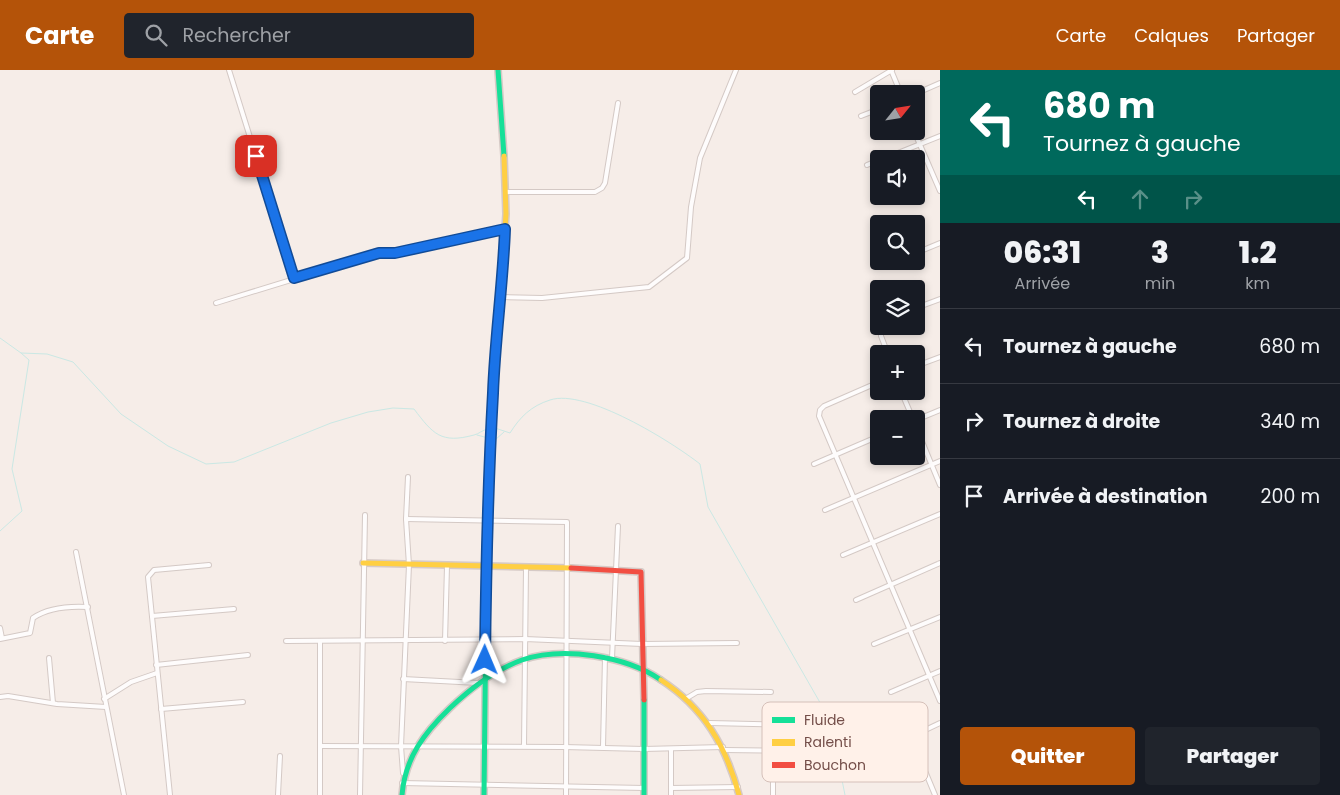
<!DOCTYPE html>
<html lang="fr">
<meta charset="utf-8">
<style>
:root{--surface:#171b24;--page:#20242c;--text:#f1f3f6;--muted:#9ea1a6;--line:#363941;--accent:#b45309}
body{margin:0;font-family:Poppins,sans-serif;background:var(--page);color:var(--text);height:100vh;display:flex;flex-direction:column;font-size:19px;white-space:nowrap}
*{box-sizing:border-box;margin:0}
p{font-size:16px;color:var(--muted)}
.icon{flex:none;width:28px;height:28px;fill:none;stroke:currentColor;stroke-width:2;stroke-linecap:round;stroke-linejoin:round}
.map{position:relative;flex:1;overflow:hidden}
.sheet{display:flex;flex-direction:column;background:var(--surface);width:400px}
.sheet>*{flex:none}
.guide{background:#00695c;color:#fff;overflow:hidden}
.needle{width:32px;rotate:60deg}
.fabs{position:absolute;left:870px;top:15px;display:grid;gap:10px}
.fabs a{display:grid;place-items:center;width:55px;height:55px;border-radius:5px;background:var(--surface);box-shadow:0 2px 8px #0003;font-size:25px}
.pin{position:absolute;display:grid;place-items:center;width:42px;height:42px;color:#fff;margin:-21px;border-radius:10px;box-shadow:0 2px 8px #0006}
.me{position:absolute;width:55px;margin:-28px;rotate:1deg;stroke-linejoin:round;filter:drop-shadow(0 0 4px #0008)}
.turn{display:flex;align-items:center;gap:18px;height:105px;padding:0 20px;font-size:22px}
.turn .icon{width:65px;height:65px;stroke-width:2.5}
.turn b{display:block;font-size:35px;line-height:42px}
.lanes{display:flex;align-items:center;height:48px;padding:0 20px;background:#0003;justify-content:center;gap:25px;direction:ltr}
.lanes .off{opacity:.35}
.eta{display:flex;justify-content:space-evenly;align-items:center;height:85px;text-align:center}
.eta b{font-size:30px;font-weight:800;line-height:35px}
.primary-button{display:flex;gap:10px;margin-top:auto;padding:10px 20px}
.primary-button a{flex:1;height:58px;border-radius:5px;background:var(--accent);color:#fff;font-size:20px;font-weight:800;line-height:58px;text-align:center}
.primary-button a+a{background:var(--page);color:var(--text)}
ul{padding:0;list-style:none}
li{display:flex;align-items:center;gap:15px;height:75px;padding:0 20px;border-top:1px solid var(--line)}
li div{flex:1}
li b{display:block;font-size:19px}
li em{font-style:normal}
header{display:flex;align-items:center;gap:30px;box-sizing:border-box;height:70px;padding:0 25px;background:var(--accent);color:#fff}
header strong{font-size:24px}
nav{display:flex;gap:28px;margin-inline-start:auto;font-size:18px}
.search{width:350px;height:45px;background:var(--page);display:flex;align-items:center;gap:12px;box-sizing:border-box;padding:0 18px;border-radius:5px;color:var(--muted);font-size:19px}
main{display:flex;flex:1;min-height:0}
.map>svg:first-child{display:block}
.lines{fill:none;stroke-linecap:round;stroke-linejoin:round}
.stream{stroke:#cae8e4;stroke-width:1}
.street-casing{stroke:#d4c9c5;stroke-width:6}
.fast-casing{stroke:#d6cac6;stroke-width:8}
.slow-casing{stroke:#d6cac6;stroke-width:8}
.jam-casing{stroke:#d6cac6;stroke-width:8}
.street{stroke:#fefcfc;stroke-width:4}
.fast{stroke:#16e098;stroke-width:5}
.slow{stroke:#ffcf43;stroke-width:5}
.jam{stroke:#f24e42;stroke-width:5}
.route-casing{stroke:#114b97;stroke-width:12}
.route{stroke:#1a73e8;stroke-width:9}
.key{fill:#fff1e9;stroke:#d5c0b9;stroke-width:1}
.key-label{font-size:14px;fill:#744e49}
</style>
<header>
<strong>Carte</strong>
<div class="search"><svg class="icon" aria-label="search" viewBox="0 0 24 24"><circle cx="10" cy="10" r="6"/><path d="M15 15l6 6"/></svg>Rechercher</div>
<nav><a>Carte</a><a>Calques</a><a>Partager</a></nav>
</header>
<main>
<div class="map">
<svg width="940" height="725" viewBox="0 0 940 725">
<rect width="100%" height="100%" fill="#f6ede8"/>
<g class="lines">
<g class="stream">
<path d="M0,268L21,283L47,284L73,292L121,344L168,376L206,394L234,392L331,353L368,342L393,338L414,339C433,364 441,374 474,365C479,364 482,360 488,359"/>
<path d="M495,358L510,363C520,347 531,336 550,330C586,318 672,372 700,394L708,437L830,650L845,725"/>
<path d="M477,365L488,368"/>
<path d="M495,370L504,362"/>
<path d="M0,461L22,441L12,399L29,290L21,283"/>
</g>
<defs>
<g id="street">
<path d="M229,0L294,208"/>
<path d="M891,0L901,24"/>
<path d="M855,22L892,0"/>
<path d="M915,24L940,13"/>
<path d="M861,46L879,39"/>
<path d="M914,61L940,121"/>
<path d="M883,89L940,66"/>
<path d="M867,95L879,90"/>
<path d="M505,122H595L602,118L605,113L618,33"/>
<path d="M916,183L940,173"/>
<path d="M882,197L895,191"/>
<path d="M502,227L542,228L649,217L687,188L691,137L700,88L736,0"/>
<path d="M216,233L379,183H395L505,159"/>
<path d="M916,238L940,229"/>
<path d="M881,256V266L888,284"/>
<path d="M916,296L940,287"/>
<path d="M879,312L824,336L820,340L819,346L940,631"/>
<path d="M901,321L913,349"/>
<path d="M916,350L940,340"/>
<path d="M916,357L940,415"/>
<path d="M814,394L879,366"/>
<path d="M825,440L940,391"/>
<path d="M406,449L567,452L566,725"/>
<path d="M76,482L124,725"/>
<path d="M843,485L940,444"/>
<path d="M856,530L940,493"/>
<path d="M152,546L234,539"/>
<path d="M0,558L2,568"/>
<path d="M0,569L30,563L33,548C49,537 70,536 88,537"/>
<path d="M286,571L525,569L642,574L737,573"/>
<path d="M445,571L447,496"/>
<path d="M320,572V725"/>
<path d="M874,574L940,547"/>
<path d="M49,588L53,633"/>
<path d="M612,588L618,456"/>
<path d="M156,595L248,585"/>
<path d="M403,609L478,613"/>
<path d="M891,622L940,601"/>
<path d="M0,627L8,626L57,634L106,637"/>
<path d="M687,628L697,622L706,621L771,622"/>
<path d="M104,629L131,612L157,603"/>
<path d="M161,639L243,632"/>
<path d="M710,653L790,655"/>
<path d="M320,676L564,677L644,679L723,677"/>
<path d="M524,676L526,498"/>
<path d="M603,677L605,587"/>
<path d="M671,679V725"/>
<path d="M725,680L804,681"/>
<path d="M773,681V725"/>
<path d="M403,703L401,676L409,495L406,449L408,407"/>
<path d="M402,713L644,718"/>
<path d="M671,718L738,717"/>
<path d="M170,725L148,507L154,500L209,495"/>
<path d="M278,725L280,686"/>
<path d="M360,725L365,445"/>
<path d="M935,725L913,672L919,663L940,653"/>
</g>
<g id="fast">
<path d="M498,0L504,86"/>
<path d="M644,630V725"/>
<path d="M402,725C405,688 424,663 450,638C471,618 494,600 522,590C563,576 626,586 661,610"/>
<path d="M484,725L487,451L497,277"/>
</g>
<g id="slow">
<path d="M497,277L506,144L504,86"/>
<path d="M363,493L571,498"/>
<path d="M661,610C704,638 726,676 739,725"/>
</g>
<path id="jam" d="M571,498L641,502L644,630"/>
</defs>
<use href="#street" class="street-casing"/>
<use href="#fast" class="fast-casing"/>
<use href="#slow" class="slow-casing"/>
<use href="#jam" class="jam-casing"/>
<use href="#street" class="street"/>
<use href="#fast" class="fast"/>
<use href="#slow" class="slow"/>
<use href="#jam" class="jam"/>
</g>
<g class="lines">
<defs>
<path id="route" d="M256,86L294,208L379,183H395L505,159C503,214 495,268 493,323C488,412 486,501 485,590"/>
</defs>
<use href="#route" class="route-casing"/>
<use href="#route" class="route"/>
</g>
<rect x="762" y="632" width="166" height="80" rx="8" class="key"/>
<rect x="772" y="647" width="23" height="6" fill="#16e098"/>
<rect x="772" y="669" width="23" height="7" fill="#ffcf43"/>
<rect x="772" y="692" width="23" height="6" fill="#f24e42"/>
<g class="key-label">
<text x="804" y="655">Fluide</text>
<text x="804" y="677">Ralenti</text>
<text x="804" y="700">Bouchon</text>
</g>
</svg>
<div class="fabs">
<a><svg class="needle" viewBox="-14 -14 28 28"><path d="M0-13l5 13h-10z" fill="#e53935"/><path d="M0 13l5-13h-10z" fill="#9ea1a6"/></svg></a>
<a><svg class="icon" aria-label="sound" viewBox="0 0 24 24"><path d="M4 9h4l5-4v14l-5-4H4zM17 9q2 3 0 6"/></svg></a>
<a><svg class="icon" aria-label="search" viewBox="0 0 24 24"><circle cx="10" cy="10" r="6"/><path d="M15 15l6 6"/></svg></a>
<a><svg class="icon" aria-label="layers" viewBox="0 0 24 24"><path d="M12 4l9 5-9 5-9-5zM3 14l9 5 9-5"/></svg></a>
<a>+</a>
<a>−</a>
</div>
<div class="pin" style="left:256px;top:86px;background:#d93025"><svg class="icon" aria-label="arrive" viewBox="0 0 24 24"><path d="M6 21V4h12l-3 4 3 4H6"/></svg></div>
<svg class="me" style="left:485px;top:590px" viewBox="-20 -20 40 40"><path d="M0-17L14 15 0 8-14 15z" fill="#1a73e8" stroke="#fff" stroke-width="4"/></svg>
</div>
<section class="sheet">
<div class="guide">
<div class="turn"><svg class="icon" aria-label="left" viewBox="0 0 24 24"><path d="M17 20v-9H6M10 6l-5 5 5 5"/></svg><div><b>680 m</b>Tournez à gauche</div></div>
<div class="lanes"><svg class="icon" aria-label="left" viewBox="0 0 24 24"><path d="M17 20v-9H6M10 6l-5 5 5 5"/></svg><svg class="icon off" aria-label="ahead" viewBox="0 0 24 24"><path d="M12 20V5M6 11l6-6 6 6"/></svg><svg class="icon off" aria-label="right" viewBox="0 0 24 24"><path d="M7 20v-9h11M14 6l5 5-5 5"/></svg></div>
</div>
<div class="eta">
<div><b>06:31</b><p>Arrivée</p></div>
<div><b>3</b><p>min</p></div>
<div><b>1.2</b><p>km</p></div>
</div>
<ul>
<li><svg class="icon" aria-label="left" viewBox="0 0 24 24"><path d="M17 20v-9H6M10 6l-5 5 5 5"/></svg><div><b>Tournez à gauche</b></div><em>680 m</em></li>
<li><svg class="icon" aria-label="right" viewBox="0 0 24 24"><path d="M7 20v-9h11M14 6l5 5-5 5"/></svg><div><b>Tournez à droite</b></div><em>340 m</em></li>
<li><svg class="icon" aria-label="arrive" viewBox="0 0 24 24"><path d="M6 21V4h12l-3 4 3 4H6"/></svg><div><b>Arrivée à destination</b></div><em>200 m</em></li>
</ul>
<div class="primary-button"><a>Quitter</a><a>Partager</a></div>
</section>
</main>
